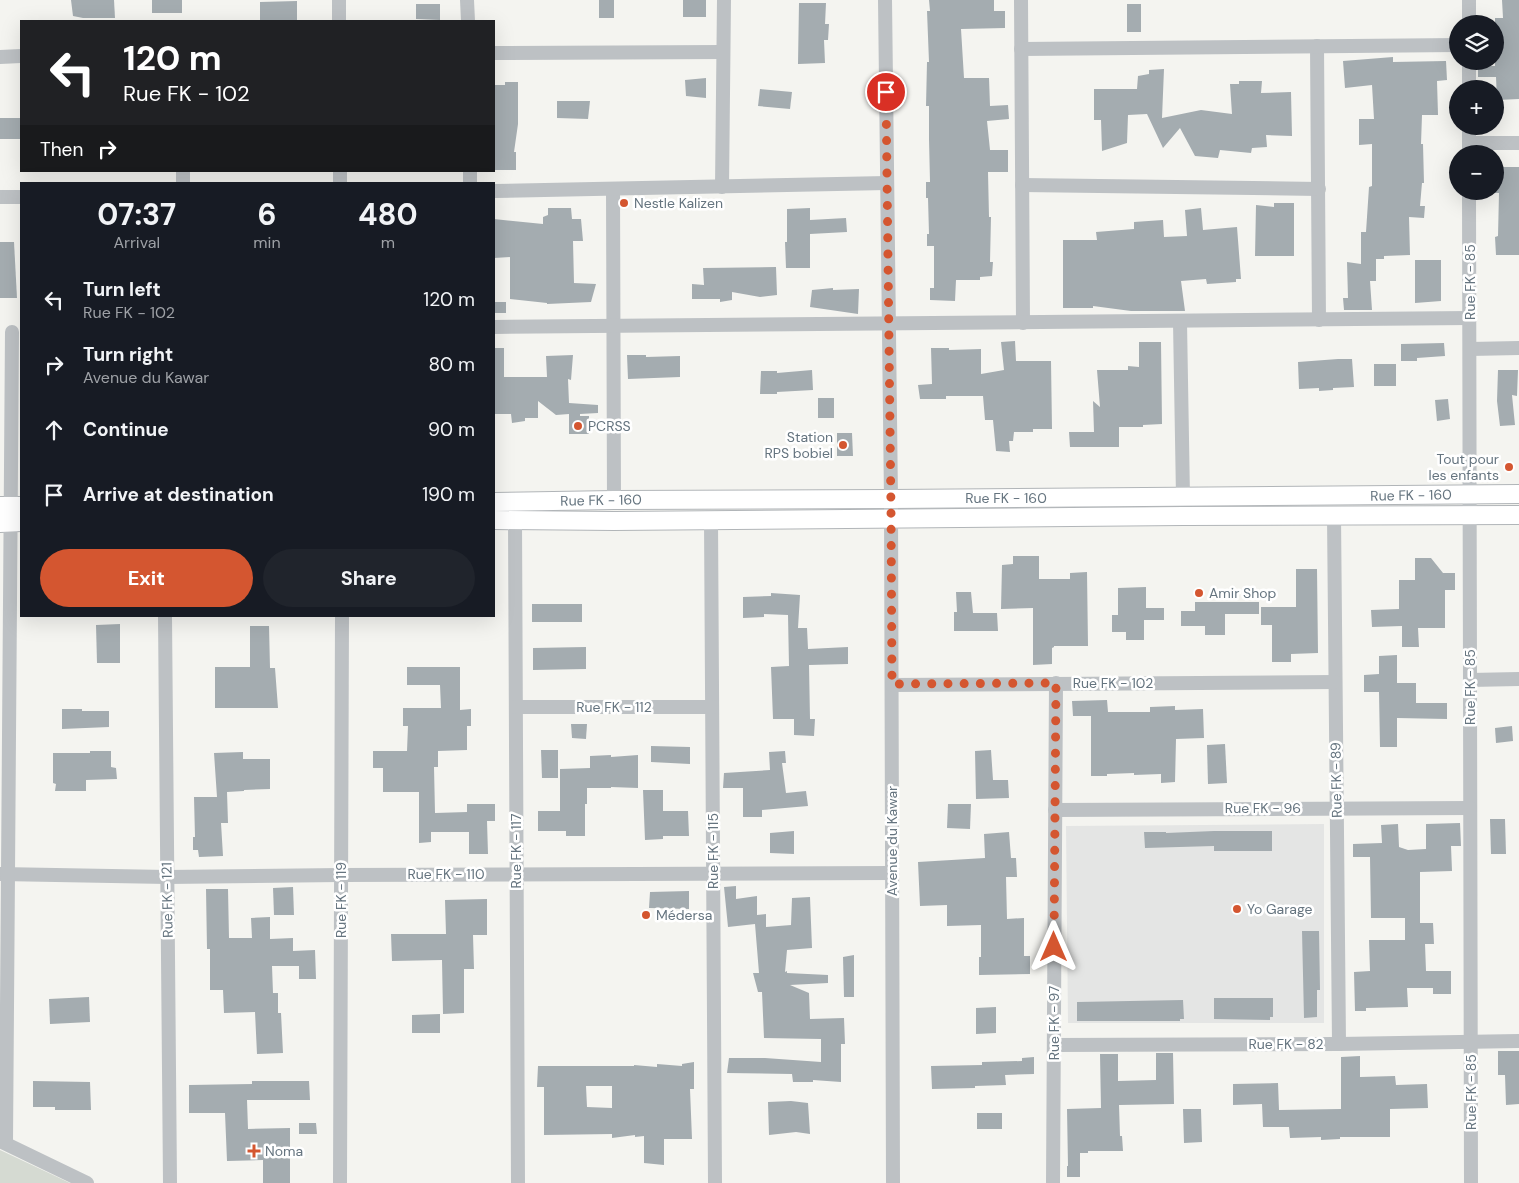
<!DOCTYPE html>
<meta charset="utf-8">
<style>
:root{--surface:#171b24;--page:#20242c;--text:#f1f3f6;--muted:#9ea1a6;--accent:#d45630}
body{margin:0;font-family:"DM Sans",sans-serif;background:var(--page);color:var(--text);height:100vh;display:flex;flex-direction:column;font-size:19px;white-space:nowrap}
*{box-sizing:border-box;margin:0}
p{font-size:16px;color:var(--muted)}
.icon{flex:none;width:28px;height:28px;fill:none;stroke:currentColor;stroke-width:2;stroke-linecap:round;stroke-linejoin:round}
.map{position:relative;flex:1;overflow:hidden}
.side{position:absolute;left:20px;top:182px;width:475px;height:435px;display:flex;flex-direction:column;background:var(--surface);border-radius:0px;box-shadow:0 5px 20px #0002}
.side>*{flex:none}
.hud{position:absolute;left:20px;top:20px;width:475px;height:152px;border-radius:0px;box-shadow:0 5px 20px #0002;background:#202124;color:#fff;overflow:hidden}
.controls{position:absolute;left:1449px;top:15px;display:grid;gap:10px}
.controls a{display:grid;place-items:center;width:55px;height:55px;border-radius:50%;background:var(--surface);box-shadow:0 5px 20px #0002;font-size:25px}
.pin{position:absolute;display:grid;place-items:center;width:42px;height:42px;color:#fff;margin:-21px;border:2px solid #fff;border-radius:50%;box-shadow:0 1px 5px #0007}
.me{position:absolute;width:55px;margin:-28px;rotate:0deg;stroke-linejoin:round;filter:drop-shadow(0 0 4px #0008)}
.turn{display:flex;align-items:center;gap:18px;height:105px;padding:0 20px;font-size:22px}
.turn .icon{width:65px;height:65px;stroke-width:2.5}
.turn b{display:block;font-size:35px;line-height:42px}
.then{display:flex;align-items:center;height:48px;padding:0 20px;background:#0003;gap:10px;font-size:19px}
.eta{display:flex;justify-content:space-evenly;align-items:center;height:85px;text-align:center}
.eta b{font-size:30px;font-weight:700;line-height:35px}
.button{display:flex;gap:10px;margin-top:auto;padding:10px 20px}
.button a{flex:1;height:58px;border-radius:30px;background:var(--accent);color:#fff;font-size:20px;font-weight:700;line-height:58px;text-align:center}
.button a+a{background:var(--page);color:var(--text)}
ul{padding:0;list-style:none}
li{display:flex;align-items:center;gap:15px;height:65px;padding:0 20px}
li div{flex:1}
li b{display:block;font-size:19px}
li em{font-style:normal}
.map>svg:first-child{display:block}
.built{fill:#e4e5e4}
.green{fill:#d5dad2}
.building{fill:#a4acb0;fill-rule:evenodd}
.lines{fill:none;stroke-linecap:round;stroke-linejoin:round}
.major-casing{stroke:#b1b5b8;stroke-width:20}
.minor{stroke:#bdc1c4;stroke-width:14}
.major{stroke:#fff;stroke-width:18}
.route{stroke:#d45630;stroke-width:9;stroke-dasharray:0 16.2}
.poi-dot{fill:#d45630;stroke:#fff;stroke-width:2}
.labels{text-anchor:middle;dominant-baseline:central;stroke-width:5;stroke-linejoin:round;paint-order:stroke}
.poi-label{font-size:14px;fill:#65747f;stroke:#fff;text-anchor:start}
.street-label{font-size:14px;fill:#65747f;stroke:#fff}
</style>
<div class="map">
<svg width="1519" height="1183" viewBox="0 0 1519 1183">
<rect width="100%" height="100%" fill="#f4f4f0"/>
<path class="built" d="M1324,824V1023H1068L1066,826Z"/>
<path class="green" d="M0,1150L70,1183H0Z"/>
<g class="building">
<path d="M71,0H114L115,18H83L73,16Z"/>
<rect x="152" y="0" width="30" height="13"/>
<rect x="599" y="0" width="15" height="18"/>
<rect x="683" y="0" width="23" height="17"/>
<path d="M929,0H994V11H1005V28L961,29L964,78H989L990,106L1008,105L1009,119L987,121L990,150H1008V172H988L989,217H991L990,262H993L992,276L980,277V280H956L955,301L930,300V288H934V246H927V234H929L928,198H926V182H930L929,139V106H926L927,62H929L927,11H930Z"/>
<path d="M1502,0H1519V99L1497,100L1496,77H1478V66H1495V18H1503Z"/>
<path d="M297,1V21H260V2Z"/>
<path d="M799,3H826L825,24H829L828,40H824L825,63L798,64Z"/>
<path d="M416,4H440V20L416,19Z"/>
<rect x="1127" y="4" width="14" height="28"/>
<path d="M1393,57V62L1446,61L1447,80L1437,81L1438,115H1422L1421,144H1423L1424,183H1422L1420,206H1425L1424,218L1409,217L1410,255L1384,256V259H1376V281H1370L1372,310H1344L1343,298H1348L1347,262L1361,264V232H1366L1369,187L1372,186V144L1359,145V119H1374L1372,85L1345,88L1343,61Z"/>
<path d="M1164,69L1162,118L1201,110L1232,114L1230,84H1239V81H1262L1261,93L1291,92L1292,136L1266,135L1267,147L1252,148L1251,153L1220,150L1218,158L1195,156L1180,128L1163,148L1147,114L1128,115L1127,143L1102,151L1101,120H1094V89H1137L1138,76L1149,74V70Z"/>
<path d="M706,78V98L686,96L685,80Z"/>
<path d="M505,82H518V124L514,152H516V170H494V85H505Z"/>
<path d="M760,89L792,92L790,109L758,106Z"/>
<path d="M557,101H590L588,119L557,118Z"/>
<rect x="0" y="118" width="21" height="21"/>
<path d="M1495,167H1519V255H1496L1495,237L1498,236L1499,193H1495Z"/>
<path d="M1274,203H1294V256H1255L1256,205L1274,207Z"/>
<path d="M548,208H571L572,219H581L583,241H573L574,283L596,284L591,302L547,304V303L510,299V257L494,258V219L543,224V217L548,215Z"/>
<path d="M810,208V220L846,218L847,232L810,234V268H786L785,242H787V209Z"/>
<path d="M1201,208L1203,230L1237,227L1241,279H1236V282L1207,284L1206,279L1181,281L1185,311H1131L1093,306V308H1063V240H1097L1096,232L1134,229V222L1163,220L1164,237L1187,236L1185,210Z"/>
<path d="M0,242H14L17,298H0Z"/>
<path d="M1415,260H1441V301L1415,303Z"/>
<path d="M776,267L777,295L760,297L732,292V300L720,302V299H692V284L704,285L703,268Z"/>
<path d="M833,288V290L859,289L858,314L810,307L812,290Z"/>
<rect x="494" y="302" width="12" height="11"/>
<path d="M1015,341L1016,361H1051L1052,429H1033V432H1014L1013,441H1009L1010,452L996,451L993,420H985L983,396H946V399H920L918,385L932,384L931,348H949V350L981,349V374L1004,370L1001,342Z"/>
<path d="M1139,342H1161L1162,424L1143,425V427H1119V447H1070L1069,432H1094L1093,401L1100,407L1097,370H1128V366L1139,367Z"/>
<path d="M1444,343L1445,356L1417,358V361H1401V344Z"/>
<path d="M494,348H504V377H547L546,356L573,355L571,380L568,379L569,403L598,405V413L580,414V416H589V434H569V414L556,415L538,401V418H525V421L512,423L511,414H494Z"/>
<path d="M627,355H646V357L680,356V377L628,379Z"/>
<path d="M1338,359H1352L1354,387L1333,388V390L1319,391V388L1299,389L1298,362Z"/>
<rect x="1374" y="364" width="22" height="22"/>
<path d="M812,370L813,390L777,392V394H760L761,371H777V373Z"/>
<path d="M1498,370H1518L1517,396L1512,395L1515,425L1500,426L1497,401Z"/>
<rect x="818" y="398" width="16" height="20"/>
<path d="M1448,399L1450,419L1437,421L1435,400Z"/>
<path d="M837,433H852L853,456H837Z"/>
<path d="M1013,556H1039V579H1070V573L1087,572L1088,646H1054V647L1052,648V664L1033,665V608L1001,609L1002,565L1013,564Z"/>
<path d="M1415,558H1431L1443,573H1455V590H1445V628H1418L1419,647H1402V626L1372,627L1371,610L1399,609V580H1415Z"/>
<path d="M1296,569H1317L1318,653L1291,654V662H1272V625H1261V607H1296Z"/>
<path d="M1146,587V608H1164V620H1144V640H1126V632H1112V615H1118V588Z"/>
<path d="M956,592H971L973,613H997L998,631H954V612H957Z"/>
<path d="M771,593L800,595L798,628H807L808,649L848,647V664L809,665L810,719H815L814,736L794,735V719H773L771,667L789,666L788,615L764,614V617L743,618V597L771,596Z"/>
<path d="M1195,602H1259V614H1225V635H1205V626H1181V611H1195Z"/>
<rect x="532" y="604" width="50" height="18"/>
<path d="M120,624V663H97L96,625Z"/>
<path d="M250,626H269L270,668H275L278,708H215V667H250Z"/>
<path d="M586,647V669L533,670V648Z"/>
<path d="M1397,655V683H1416V703H1447V719L1397,718V747H1380L1379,692H1364V675L1379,674V656Z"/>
<path d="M407,667H460V710L471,709V726H467V750L438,751V767H434L435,813L467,812V804H495V821H487L488,854H469V832H431V842L419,843V792H383V768H373V751H407L408,726H403V708H441L440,685H407Z"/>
<path d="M1107,700L1108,712H1150V707L1175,706V710L1203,709L1204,738L1176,739L1175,782L1161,783V774L1134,775V773L1107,774V776H1091V716H1073L1072,701Z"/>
<path d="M62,709H82V711H109V727L62,729Z"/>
<path d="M571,724H587L586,739L572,738Z"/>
<path d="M1512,726L1513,741L1496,743L1495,728Z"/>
<path d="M1225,744L1227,783L1208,784L1207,745Z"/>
<path d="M651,746L690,747V764L651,762Z"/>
<path d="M541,750H558V778H542Z"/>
<path d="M991,750L993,780H1008L1009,798L976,799L975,751Z"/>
<path d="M90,751H111V767L116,768L117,779L86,780V791H55L56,784L53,783V753H90Z"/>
<path d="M785,751L786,763H782L786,793L806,791L808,806L762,810V817H743V788H723L724,773L770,770L769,752Z"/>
<path d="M243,752V759H270V789L244,790V791L227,792L228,823H221L223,856L199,857L198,850H193V837H195L194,797H217L214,753Z"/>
<path d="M611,755V757L638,755V788L611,787V788H587V804H585V836H566V831H538V811H560V769L590,768V756Z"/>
<path d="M643,790H663V811H688L689,836H663V839L645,840Z"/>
<path d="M948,804H971L970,829L947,828Z"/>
<path d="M1490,819H1505L1506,854H1491Z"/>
<path d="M1460,823L1461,846H1451L1452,871L1420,872V923H1433L1434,944H1425L1426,971H1451V994H1433V988H1407L1408,1007L1366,1008V1011H1355L1354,972L1370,971L1369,940H1405V918H1371L1370,857H1353V844L1382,843L1381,825L1398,824L1399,847L1408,850L1426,849V824Z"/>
<path d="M794,831V854L770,853V833Z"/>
<path d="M1214,831H1272V851H1214V846L1145,848L1144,832H1166V833Z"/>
<path d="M1009,832L1011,858H1016L1017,877H1006L1007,919L1024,918V956H1030V974L979,975V957H981V925L947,926V905L920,906L918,862L985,858L984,834Z"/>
<path d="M736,886V899L757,896V915L766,914V927L791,925L792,898L810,897L812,948L787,950L785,972L787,971V973L828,975V983L790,985L809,993L810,1019L844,1018L845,1044H841V1082L813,1080V1082H793L792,1074L727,1073L729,1058H765L821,1062V1039L764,1038L762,992H758L753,973H759L755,924L728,927L724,887Z"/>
<path d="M293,887L294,915H274L273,888Z"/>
<path d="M206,889H228L229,938H252L251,918L270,917V939L293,938V951L315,950L316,979H299V966H272L273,993H278V1013H281L283,1053L257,1054L255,1012L224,1013L223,990H210V949H207Z"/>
<path d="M689,891V909L649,908L650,892Z"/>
<path d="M487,899V935H473L474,969H464V1013L443,1014L442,960L392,961L391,934H446L445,900Z"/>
<path d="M1302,931H1319L1320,990H1317V1017L1304,1018Z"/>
<path d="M854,955V997H844L843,957Z"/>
<path d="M89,997L90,1022L50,1024L49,999Z"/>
<path d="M1214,998H1273V1017H1270V1020L1214,1019Z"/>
<path d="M1183,1000L1184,1019H1180V1021H1077V1002Z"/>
<path d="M996,1007V1033L976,1034V1008Z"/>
<path d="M440,1014V1033H412V1015Z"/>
<path d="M1498,1051H1519V1104L1506,1105L1505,1075H1498Z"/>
<path d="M1156,1053H1173L1174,1104L1119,1105L1120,1136H1122L1123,1151H1088V1153H1080V1177H1067V1166H1068L1067,1109L1101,1108L1100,1054H1118V1081L1156,1080Z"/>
<path d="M1360,1056V1077L1395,1076L1396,1085L1427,1084L1428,1108L1390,1109V1137H1340V1139L1321,1140V1137L1290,1138L1289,1127H1263L1262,1104L1233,1105V1084L1278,1083L1279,1110L1341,1109V1057Z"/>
<path d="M1034,1057V1074L1005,1075L1006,1085L975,1086V1088L932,1089L931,1066L982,1065V1062L1022,1061V1058Z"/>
<path d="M694,1062V1089H690L692,1139H664V1165L644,1163V1136L635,1137V1135L612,1138V1134L544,1135V1087H537L538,1066H634V1065L657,1067V1064L682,1066V1064ZM586,1086H612V1108L587,1107Z"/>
<path d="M33,1081L90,1082L91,1110H55V1107H33Z"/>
<path d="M252,1081H309L310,1100H247L248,1129L290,1128V1183H263V1160L227,1161L225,1113H189V1085L252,1084Z"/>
<path d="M791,1101L808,1103L810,1134L796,1132L769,1135L768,1102Z"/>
<path d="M1183,1109H1201L1202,1142L1184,1143Z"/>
<rect x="977" y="1113" width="25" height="16"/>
<path d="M299,1123H316L317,1134H299Z"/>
</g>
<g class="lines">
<defs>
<g id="major">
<path d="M494,502L614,500L891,499L1519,494"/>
<path d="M0,506H21"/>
<path d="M494,520L614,521L1183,516L1519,515"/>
<path d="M0,523L21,522"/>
</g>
</defs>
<use href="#major" class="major-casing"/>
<g class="minor">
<path d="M339,0V21"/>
<path d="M467,0L468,21"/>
<path d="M885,0L891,499L893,1183"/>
<path d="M1021,0L1023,323"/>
<path d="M1469,0V24"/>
<path d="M1317,46L1319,320"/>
<path d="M1021,49L1458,45"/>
<path d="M494,53L723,52"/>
<path d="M0,57L21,56"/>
<path d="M1469,61V89"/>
<path d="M1469,126V154"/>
<path d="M1469,143H1519"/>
<path d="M183,171V184"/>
<path d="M340,171V184"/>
<path d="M470,171V184"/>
<path d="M1022,185L1319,189"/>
<path d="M722,187L724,0"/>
<path d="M613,189L614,500"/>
<path d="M494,191L887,183"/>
<path d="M1469,191L1471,1183"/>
<path d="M0,197H21"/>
<path d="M1180,322L1183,497"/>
<path d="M494,327L1470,318"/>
<path d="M1470,349L1519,348"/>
<path d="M1334,516L1339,1044"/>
<path d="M515,520L518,1183"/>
<path d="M711,520L715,1183"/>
<path d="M165,616L170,1183"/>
<path d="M1470,680L1519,679"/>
<path d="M892,685L1335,682"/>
<path d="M516,707H712"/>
<path d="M1055,810L1470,808"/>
<path d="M0,874L167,877L341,875L892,873"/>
<path d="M1054,1045L1339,1044L1519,1041"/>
<path d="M0,1141L87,1183"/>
<path d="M6,1143L12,332"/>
<path d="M340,1183L342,616"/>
<path d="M1053,1183L1056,683"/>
</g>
<use href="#major" class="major"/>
</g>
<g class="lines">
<path class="route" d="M886,92L891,509L892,684L1056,683L1054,947"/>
</g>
<g class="poi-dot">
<circle cx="624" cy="203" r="5"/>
<circle cx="578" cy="426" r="5"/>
<circle cx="843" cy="445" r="5"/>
<circle cx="1509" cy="467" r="5"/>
<circle cx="1199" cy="593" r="5"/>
<circle cx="1237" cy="909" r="5"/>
<circle cx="646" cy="915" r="5"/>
<path d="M251.5 1143.5h5v5h5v5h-5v5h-5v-5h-5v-5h5z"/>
</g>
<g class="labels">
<g class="poi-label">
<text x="634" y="203">Nestle Kalizen</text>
<text x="588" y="426">PCRSS</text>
<text x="833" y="437" text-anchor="end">Station<tspan x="833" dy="16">RPS bobiel</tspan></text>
<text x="1499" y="459" text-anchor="end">Tout pour<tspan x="1499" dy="16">les enfants</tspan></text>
<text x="1209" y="593">Amir Shop</text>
<text x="1247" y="909">Yo Garage</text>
<text x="656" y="915">Médersa</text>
<text x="265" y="1151">Noma</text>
</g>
<g class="street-label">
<text transform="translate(1470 282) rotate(-90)">Rue FK - 85</text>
<text transform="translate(1411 495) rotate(-1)">Rue FK - 160</text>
<text x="1006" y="498">Rue FK - 160</text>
<text transform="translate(601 500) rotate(-1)">Rue FK - 160</text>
<text x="1113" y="683">Rue FK - 102</text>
<text transform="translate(1470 687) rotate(-90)">Rue FK - 85</text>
<text x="614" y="707">Rue FK - 112</text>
<text transform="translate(1336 780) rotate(-91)">Rue FK - 89</text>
<text x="1263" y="808">Rue FK - 96</text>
<text transform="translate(892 841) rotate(-90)">Avenue du Kawar</text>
<text transform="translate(516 851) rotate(-90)">Rue FK - 117</text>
<text transform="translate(713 851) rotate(-90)">Rue FK - 115</text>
<text x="446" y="874">Rue FK - 110</text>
<text transform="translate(167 900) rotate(-91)">Rue FK - 121</text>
<text transform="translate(341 900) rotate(-90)">Rue FK - 119</text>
<text transform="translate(1054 1023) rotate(-90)">Rue FK - 97</text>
<text x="1286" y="1044">Rue FK - 82</text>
<text transform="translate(1471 1092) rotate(-90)">Rue FK - 85</text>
</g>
</g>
</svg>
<div class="controls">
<a><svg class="icon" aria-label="layers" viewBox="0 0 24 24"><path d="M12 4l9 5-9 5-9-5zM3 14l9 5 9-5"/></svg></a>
<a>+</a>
<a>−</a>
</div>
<div class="pin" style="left:886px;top:92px;background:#d93025"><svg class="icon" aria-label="arrive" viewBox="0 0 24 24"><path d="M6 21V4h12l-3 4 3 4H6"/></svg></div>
<svg class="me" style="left:1054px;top:947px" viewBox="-20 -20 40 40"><path d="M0-17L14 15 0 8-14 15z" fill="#d45630" stroke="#fff" stroke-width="4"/></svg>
<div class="hud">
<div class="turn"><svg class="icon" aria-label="left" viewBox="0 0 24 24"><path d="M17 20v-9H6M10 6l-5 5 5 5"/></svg><div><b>120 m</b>Rue FK - 102</div></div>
<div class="then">Then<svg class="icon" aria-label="right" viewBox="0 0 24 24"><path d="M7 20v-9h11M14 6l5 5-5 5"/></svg></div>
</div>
<section class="side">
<div class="eta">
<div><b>07:37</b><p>Arrival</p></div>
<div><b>6</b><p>min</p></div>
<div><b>480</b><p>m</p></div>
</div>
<ul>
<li><svg class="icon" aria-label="left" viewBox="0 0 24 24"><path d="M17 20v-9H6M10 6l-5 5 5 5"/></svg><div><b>Turn left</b><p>Rue FK - 102</p></div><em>120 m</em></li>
<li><svg class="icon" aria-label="right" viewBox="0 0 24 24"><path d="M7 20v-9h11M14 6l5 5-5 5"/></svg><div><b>Turn right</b><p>Avenue du Kawar</p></div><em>80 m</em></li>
<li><svg class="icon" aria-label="ahead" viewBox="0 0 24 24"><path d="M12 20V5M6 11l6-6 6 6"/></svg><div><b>Continue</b></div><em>90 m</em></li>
<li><svg class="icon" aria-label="arrive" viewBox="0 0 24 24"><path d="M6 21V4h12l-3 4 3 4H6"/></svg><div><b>Arrive at destination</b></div><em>190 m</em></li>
</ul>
<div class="button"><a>Exit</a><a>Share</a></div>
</section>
</div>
